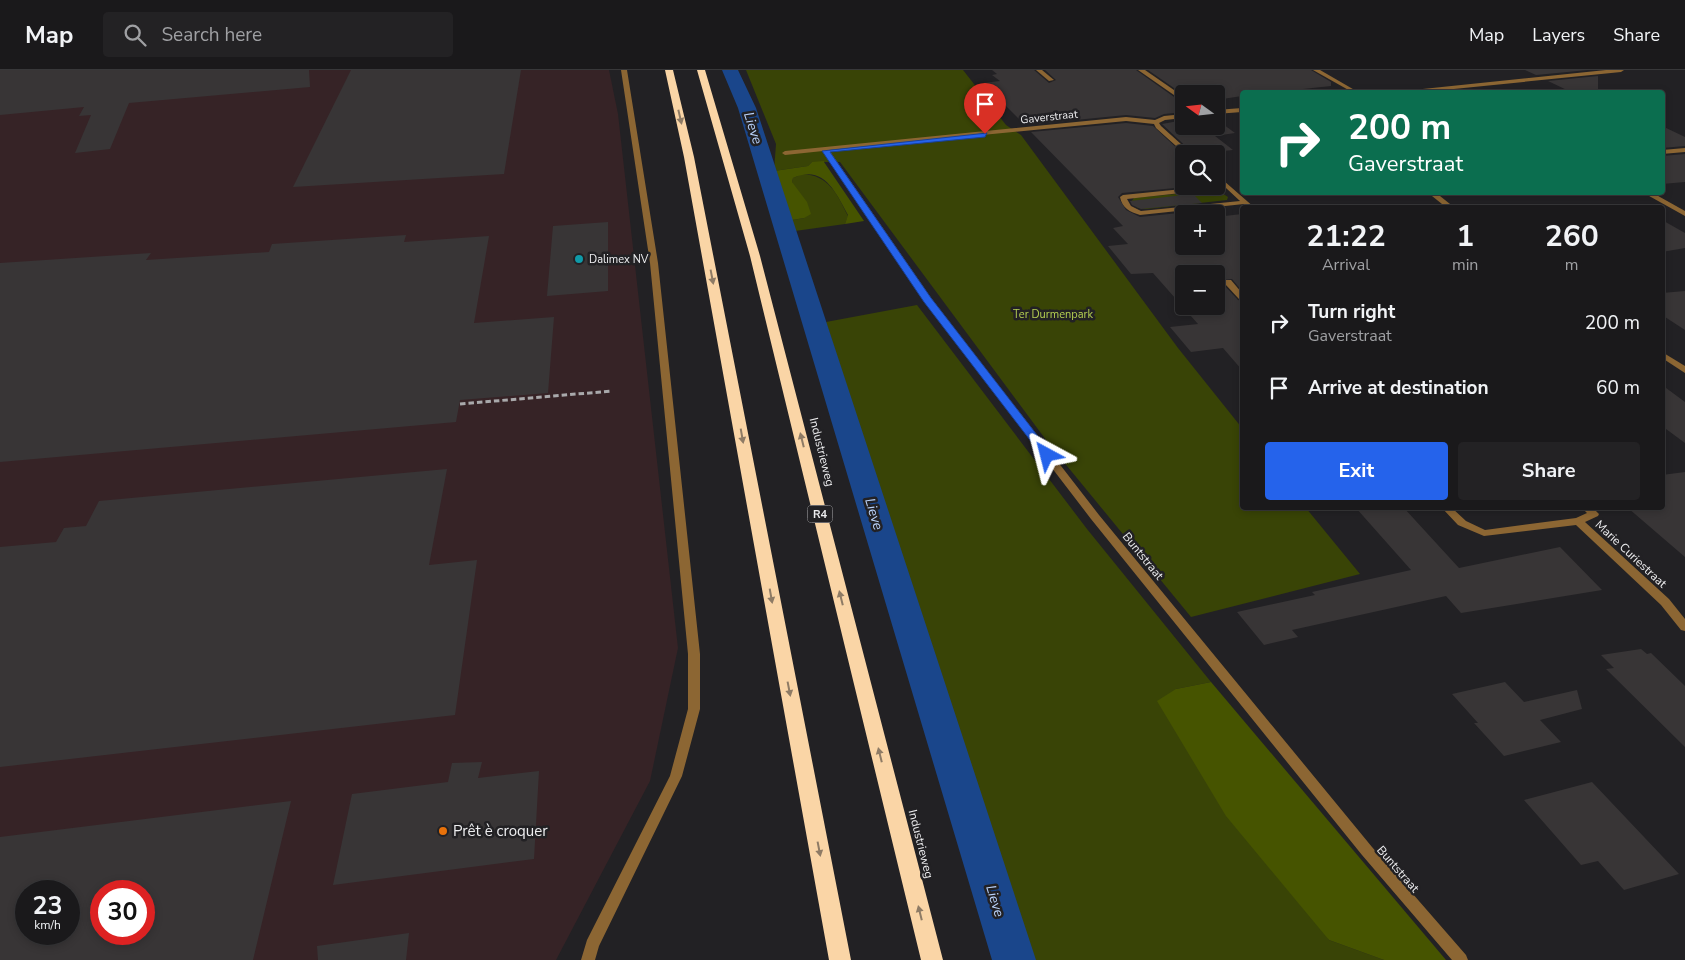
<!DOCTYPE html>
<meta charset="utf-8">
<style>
:root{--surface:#1a191b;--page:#232224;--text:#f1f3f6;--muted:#9fa0a3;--line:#38383a;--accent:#2563eb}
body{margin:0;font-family:"Nunito Sans",sans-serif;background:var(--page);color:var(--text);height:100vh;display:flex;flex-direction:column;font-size:19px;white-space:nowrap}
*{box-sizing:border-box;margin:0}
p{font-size:16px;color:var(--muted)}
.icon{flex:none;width:28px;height:28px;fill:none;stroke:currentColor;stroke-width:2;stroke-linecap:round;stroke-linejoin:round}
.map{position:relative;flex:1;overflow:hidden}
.drawer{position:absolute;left:1240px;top:135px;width:425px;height:305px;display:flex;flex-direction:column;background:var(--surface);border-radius:5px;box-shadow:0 2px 8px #0003,0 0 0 1px var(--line)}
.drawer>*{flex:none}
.hud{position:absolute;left:1240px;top:20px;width:425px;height:105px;border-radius:5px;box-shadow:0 2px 8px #0003,0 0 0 1px var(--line);background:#0b6e4f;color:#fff;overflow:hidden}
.needle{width:32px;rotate:285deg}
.tools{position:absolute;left:1175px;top:15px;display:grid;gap:10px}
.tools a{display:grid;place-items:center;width:50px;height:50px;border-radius:5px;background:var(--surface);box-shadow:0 2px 8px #0003,0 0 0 1px var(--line);font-size:25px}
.speed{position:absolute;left:15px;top:810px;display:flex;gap:10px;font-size:25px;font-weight:700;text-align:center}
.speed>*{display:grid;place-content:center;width:65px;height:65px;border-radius:50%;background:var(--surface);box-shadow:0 2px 8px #0003,0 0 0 1px var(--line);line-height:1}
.speed small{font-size:12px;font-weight:400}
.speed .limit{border:8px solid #d22;background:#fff;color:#111}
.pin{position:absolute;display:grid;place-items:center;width:42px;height:42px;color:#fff;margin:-51px -21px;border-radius:50% 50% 50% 0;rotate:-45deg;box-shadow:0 0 5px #0007}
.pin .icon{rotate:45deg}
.me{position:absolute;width:55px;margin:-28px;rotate:322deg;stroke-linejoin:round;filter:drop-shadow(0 0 4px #0008)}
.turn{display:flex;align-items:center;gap:18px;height:105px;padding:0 25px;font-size:22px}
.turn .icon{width:65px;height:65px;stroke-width:2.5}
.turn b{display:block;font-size:35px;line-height:42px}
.eta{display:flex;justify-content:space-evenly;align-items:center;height:85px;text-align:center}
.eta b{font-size:30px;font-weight:700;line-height:35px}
.button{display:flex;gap:10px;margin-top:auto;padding:10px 25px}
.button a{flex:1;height:58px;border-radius:5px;background:var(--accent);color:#fff;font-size:20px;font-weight:700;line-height:58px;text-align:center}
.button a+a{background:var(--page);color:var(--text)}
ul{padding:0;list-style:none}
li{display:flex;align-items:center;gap:15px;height:65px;padding:0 25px}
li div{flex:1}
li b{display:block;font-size:19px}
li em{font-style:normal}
header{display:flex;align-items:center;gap:30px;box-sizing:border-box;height:70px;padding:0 25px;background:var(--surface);border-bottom:1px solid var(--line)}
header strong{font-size:24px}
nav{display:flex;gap:28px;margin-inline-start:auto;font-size:18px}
.search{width:350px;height:45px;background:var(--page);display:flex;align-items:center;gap:12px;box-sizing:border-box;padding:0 18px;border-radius:5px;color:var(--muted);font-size:19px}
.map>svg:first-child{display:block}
.industrial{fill:#362326;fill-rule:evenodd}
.green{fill:#394406}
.forest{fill:#465400}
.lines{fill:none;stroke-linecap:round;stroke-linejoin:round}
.canal{fill:#1a468b;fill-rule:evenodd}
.building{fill:#383536;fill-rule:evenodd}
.street{fill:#8c6633;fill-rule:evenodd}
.highway{fill:#fad5a6;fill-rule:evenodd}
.rail{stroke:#a9a9ab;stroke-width:3;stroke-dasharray:5.5 3;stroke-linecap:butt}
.oneway{fill:#8e7b65}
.route{fill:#2563eb;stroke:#184099}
.culture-dot{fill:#0f9aa8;stroke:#222124;stroke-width:2}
.food-dot{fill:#e8710a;stroke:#222124;stroke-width:2}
.labels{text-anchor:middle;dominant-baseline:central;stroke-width:5;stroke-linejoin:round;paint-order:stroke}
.far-street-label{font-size:11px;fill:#eeeef0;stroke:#222124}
.far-poi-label{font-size:11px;fill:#eeeef0;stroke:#222124;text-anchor:start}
.far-park-label{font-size:11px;fill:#b5d051;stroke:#222124}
.shield{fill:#222124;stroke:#b1b0b3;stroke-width:1}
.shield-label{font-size:11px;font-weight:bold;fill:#eeeef0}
.street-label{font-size:12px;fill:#eeeef0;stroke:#222124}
.water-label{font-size:14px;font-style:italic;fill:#b8d1f9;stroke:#222124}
.near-poi-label{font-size:15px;fill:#eeeef0;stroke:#222124;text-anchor:start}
</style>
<header>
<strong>Map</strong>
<div class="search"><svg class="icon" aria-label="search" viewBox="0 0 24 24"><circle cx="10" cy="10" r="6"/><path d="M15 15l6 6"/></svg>Search here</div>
<nav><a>Map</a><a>Layers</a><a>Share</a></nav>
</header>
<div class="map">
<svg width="1685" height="890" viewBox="0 0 1685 890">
<rect width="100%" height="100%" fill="#222124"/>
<path class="industrial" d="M0,0H609L618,44L678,578L650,711L556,890H0ZM26,821H69V864H26ZM101,821H144V864H101Z"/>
<g class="green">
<path d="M746,0H963L1006,55L1021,65L1178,278L1242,358V438H1306L1360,504L1191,547L1049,374L840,92H812L808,96L774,101L776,74Z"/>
<path d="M802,104C829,105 837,124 848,146L845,154L795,161L792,150L804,148L792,112L793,108Z"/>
<path d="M1217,120L1228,127L1227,130L1146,139L1138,138L1131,132L1134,128Z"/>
<path d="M917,235L1087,459L1211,612L1176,619L1329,870L1384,890H1030L826,252Z"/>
</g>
<g class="forest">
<path d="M824,91V92L864,151L845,154L848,145C836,123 824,94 793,108L792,112L807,132L811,144L804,148L792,150L774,101L808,96L812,92Z"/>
<path d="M1211,612L1446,890H1384L1329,870L1226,746L1157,631L1176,619Z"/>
</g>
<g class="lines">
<path class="canal" d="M722,0H738L756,38L1036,890H992L738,38Z"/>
</g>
<g class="building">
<path d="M0,0H309L310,17L129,33L110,79L75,83L91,45L79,46L84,37L0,45Z"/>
<path d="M351,0H521L504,104L293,117Z"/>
<path d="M992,0H1034L1049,13L1056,10L1045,0H1136L1184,34V42L1164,44L1155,48L1126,45L1025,55L983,13L1000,11L992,5L997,4Z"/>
<path d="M1148,0H1311L1331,12V16L1275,22H1242V26L1216,30V24L1184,25Z"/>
<path d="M1525,0H1588L1536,5Z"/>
<path d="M1598,6V22H1571L1548,11Z"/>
<path d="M1216,49L1235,63L1215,66L1233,80L1194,84L1162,54L1184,50V56H1216Z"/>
<path d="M1126,53L1153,56L1184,85V116L1186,117L1122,123L1118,127L1126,140L1140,147L1208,140L1212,144H1184V176H1216V147L1242,144V221L1232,209L1223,210L1224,215L1238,230L1242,231V300L1223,278L1191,282L1170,257L1198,254L1153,203L1131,204L1108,176L1128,174L1113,158L1123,156L1031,62ZM1184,204H1216V236H1184Z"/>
<path d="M1662,56L1685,67V76L1662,78Z"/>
<path d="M1685,84V112L1662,114V86Z"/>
<path d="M1193,124L1202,133L1141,139L1132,135L1130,131Z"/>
<path d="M1662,150L1685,163V178L1662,182Z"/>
<path d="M608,152V221L547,226L553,156Z"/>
<path d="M406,165L404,172L489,166L474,253L554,247L548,323L460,330L456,352L0,392V193L151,183L146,190L269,182L272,174Z"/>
<path d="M1685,221V260L1662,245V223Z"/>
<path d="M1662,315L1685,332V373L1662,356Z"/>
<path d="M447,399L429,495L477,490L455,645L0,697V477L56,472L64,458L86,456L99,431Z"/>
<path d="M1685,402V487L1628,438H1662V405Z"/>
<path d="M1356,438H1404L1459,498L1560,477L1602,520L1461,543L1446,526L1292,560L1298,567L1264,575L1237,542L1315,525L1312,522L1411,500Z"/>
<path d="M1641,579L1647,584L1651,583L1685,616V677L1606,599L1614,598L1601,585Z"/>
<path d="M1505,612L1524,632L1577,620L1582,639L1540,650L1561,672L1504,686L1474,653H1478L1452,624Z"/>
<path d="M482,692L478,708L539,701L534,789L333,815L352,724L448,712L452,693Z"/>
<path d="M1592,712L1679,804L1624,820L1598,791L1581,795L1524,730Z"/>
<path d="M291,731L253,890H0V767ZM26,821H69V864H26ZM101,821H144V864H101Z"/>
<path d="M409,863L406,890H318L317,876Z"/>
</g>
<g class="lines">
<g class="street">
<path d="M621,0H627L658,193L700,584V639L682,706L599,876L595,890H581L587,870L670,706L688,639V584L650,193Z"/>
<path d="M1036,0H1042L1054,10L1049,11Z"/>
<path d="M1138,0H1145L1184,27V32Z"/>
<path d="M1313,0H1320L1358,22H1352Z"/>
<path d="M1606,0H1624L1621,2L1424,22H1410L1413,20Z"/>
<path d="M1242,38V42L1216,44V40Z"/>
<path d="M1184,44V48L1165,50L1159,53L1161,56L1192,84H1185L1156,58L1154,54L1126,51L829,80L931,228L1099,445L1372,777L1466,885L1468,890H1452L1362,785L1091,449L925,232L823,81L785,85L782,83L785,81L1126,47L1155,50L1164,46Z"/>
<path d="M1685,78V82L1662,84V80Z"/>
<path d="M1216,104L1255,138H1247L1244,134L1140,145C1130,142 1122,138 1120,127L1123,125L1222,115L1216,110ZM1226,118L1240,131L1141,141L1131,136L1127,129Z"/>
<path d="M1427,122H1435L1455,138H1447Z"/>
<path d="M1642,122H1651L1685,141V146Z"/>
<path d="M1225,210H1231L1242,223V229H1239L1225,214Z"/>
<path d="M1662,282L1685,296V303L1662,288Z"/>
<path d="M1442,438H1452L1466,451L1485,460L1576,448L1587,443L1582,438H1593L1599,444L1598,446L1585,452L1669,529L1685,549V561L1681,560L1661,535L1576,455L1484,466L1458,455Z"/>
</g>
<g class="highway">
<path d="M665,0H673L694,87L851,890H829L684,87Z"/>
<path d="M697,0H705L760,186L943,890H921L750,186Z"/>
</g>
<path class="rail" d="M460,334L612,321"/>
</g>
<defs><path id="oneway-solid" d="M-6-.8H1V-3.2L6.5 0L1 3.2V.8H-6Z" transform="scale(1.25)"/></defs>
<g class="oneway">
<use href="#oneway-solid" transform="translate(680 47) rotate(77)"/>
<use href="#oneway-solid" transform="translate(712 207) rotate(79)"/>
<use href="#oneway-solid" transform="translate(742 366) rotate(80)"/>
<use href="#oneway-solid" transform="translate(802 370) rotate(-104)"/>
<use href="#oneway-solid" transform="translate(771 526) rotate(80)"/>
<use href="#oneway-solid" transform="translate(841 528) rotate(-104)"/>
<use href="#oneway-solid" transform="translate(789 619) rotate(79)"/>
<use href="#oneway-solid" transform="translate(880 685) rotate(-104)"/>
<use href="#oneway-solid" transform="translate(819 779) rotate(79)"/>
<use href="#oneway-solid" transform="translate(920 843) rotate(-104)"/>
</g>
<path class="route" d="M987,63L985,67L830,82L931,228L1051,383V387H1043L924,232L822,81Z"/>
<circle class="culture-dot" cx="579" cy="189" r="5"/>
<circle class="food-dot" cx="443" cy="761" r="5"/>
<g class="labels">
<g class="far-street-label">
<text transform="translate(1049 47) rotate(-6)">Gaverstraat</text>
</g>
<g class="far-poi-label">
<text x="589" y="189">Dalimex NV</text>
</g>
<g class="far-park-label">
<text x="1053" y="244">Ter Durmenpark</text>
</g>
<rect class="shield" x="807.5" y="435.5" width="25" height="17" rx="4"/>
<g class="shield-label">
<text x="820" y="444">R4</text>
</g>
<g class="street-label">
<text transform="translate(822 382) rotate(76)">Industrieweg</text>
<text transform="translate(1631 484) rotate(43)">Marie Curiestraat</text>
<text transform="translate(1143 486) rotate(51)">Buntstraat</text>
<text transform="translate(921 774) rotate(76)">Industrieweg</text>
<text transform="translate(1398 799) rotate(49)">Buntstraat</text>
</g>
<g class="water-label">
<text transform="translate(753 58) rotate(72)">Lieve</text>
<text transform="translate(874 444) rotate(73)">Lieve</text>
<text transform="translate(995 831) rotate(73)">Lieve</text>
</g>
<g class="near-poi-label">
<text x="453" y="761">Prêt è croquer</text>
</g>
</g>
</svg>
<div class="tools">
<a><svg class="needle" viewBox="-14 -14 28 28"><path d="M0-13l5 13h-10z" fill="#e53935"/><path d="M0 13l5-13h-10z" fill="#9fa0a3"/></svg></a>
<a><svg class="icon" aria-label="search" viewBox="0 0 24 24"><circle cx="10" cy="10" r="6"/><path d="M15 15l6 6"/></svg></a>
<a>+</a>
<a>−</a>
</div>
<div class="speed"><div>23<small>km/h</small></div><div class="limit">30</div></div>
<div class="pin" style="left:985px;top:64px;background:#d93025"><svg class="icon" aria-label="arrive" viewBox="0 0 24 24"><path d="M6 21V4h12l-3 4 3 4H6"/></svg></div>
<svg class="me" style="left:1047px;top:385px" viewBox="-20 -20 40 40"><path d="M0-17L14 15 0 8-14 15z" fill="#2563eb" stroke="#fff" stroke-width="4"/></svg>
<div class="hud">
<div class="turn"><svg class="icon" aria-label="right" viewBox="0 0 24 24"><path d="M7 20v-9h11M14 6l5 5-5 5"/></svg><div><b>200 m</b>Gaverstraat</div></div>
</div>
<section class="drawer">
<div class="eta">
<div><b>21:22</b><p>Arrival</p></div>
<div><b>1</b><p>min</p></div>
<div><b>260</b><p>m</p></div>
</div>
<ul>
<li><svg class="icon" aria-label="right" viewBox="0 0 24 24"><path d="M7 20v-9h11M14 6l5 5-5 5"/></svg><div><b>Turn right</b><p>Gaverstraat</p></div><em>200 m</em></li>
<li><svg class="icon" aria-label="arrive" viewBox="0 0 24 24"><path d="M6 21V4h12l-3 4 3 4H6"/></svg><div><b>Arrive at destination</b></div><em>60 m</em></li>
</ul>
<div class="button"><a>Exit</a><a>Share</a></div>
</section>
</div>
